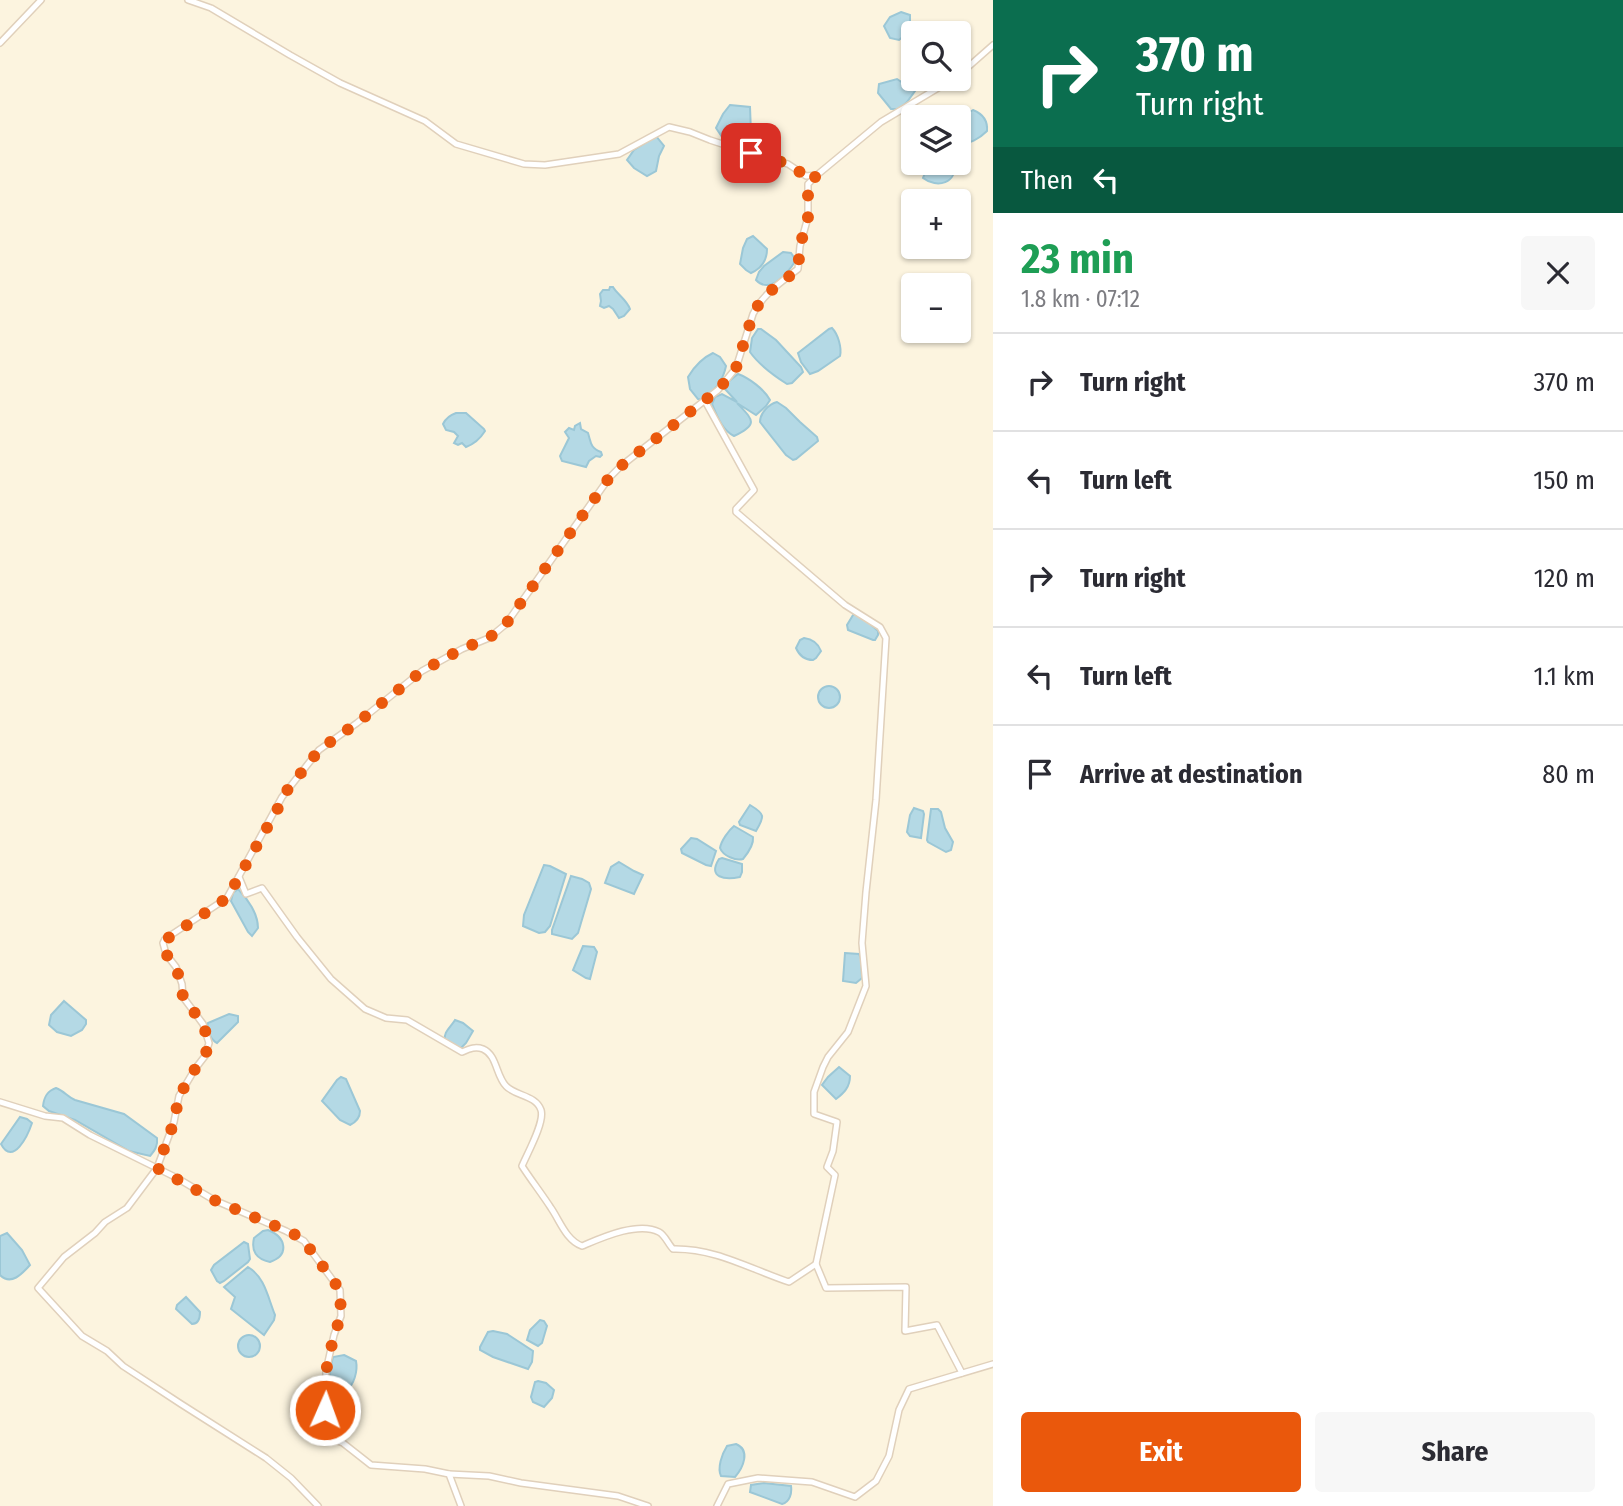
<!DOCTYPE html>
<meta charset="utf-8">
<style>
:root{--surface:#fff;--page:#f7f7f7;--text:#2b2b33;--muted:#7c7c81;--line:#e1e1e2;--accent:#ea580c}
body{margin:0;font-family:"Fira Sans Condensed",sans-serif;background:var(--page);color:var(--text);height:100vh;display:flex;flex-direction:column;font-size:26px;white-space:nowrap}
*{box-sizing:border-box;margin:0}
p{font-size:23px;color:var(--muted)}
.icon{flex:none;width:38px;height:38px;fill:none;stroke:currentColor;stroke-width:2;stroke-linecap:round;stroke-linejoin:round}
.map{position:relative;flex:1;overflow:hidden}
.panel{display:flex;flex-direction:column;background:var(--surface);width:630px}
.panel>*{flex:none}
.guide{background:#0b6e4f;color:#fff;overflow:hidden}
.controls{position:absolute;left:901px;top:21px;display:grid;gap:14px}
.controls a{display:grid;place-items:center;width:70px;height:70px;border-radius:7px;background:var(--surface);box-shadow:0 2px 5px #0004;font-size:35px}
.pin{position:absolute;display:grid;place-items:center;width:60px;height:60px;color:#fff;margin:-30px;border-radius:14px;box-shadow:0 4px 10px #0006}
.me{position:absolute;width:77px;margin:-38px;rotate:2deg;stroke-linejoin:round;filter:drop-shadow(0 0 5px #0008)}
.turn{display:flex;align-items:center;gap:24px;height:147px;padding:0 28px;font-size:32px}
.turn .icon{width:91px;height:91px;stroke-width:2.5}
.turn b{display:block;font-size:49px;line-height:60px}
.then{display:flex;align-items:center;height:66px;padding:0 28px;background:#0003;gap:14px;font-size:26px}
.round{display:grid;place-items:center;flex:none;width:74px;height:74px;border-radius:7px;background:var(--page)}
.headline{display:flex;align-items:center;justify-content:space-between;height:119px;padding:0 28px}
h1{font-size:42px;font-weight:700;line-height:52px;color:#1e9e55}
.button{display:flex;gap:14px;margin-top:auto;padding:14px 28px}
.button a{flex:1;height:80px;border-radius:7px;background:var(--accent);color:#fff;font-size:28px;font-weight:700;line-height:80px;text-align:center}
.button a+a{background:var(--page);color:var(--text)}
ul{padding:0;list-style:none}
li{display:flex;align-items:center;gap:21px;height:98px;padding:0 28px;border-top:2px solid var(--line)}
li div{flex:1}
li b{display:block;font-size:26px}
li em{font-style:normal}
main{display:flex;flex:1;min-height:0}
.map>svg:first-child{display:block}
.water{fill:#b4d9e5;stroke:#9bc7d6;stroke-width:2}
.lines{fill:none;stroke-linecap:round;stroke-linejoin:round}
.street-casing{stroke:#e0d0bb;stroke-width:8}
.street{stroke:#fff;stroke-width:5}
.route{stroke:#ea580c;stroke-width:12;stroke-dasharray:0 21.6}
</style>
<main>
<div class="map">
<svg width="993" height="1506" viewBox="0 0 993 1506">
<rect width="100%" height="100%" fill="#fcf4df"/>
<g class="water">
<path d="M901,12L910,15V31L899,40L890,38L884,26L890,17Z"/>
<path d="M897,79L915,91L907,102L900,109H891L878,93L879,84Z"/>
<path d="M730,105L750,107L751,133L740,143L722,137L716,128L723,114Z"/>
<path d="M973,110C983,114 988,120 987,131C980,138 968,146 959,142V119Z"/>
<path d="M656,136L664,146L659,156L656,171L647,176L634,168L627,160L634,150Z"/>
<path d="M929,163H954C958,183 937,189 923,178Z"/>
<path d="M753,236L767,249C767,260 762,268 751,273L746,270L740,264L743,248L747,239Z"/>
<path d="M783,252L791,253L796,260C788,273 770,295 756,280L759,272L764,266Z"/>
<path d="M610,287H613C617,294 627,300 630,309L624,316L619,318L613,309L609,306L604,308L600,306L601,301L600,294L603,290H609Z"/>
<path d="M832,328C838,334 842,348 840,356L818,371L810,374L801,362L798,353L829,329Z"/>
<path d="M758,329H761L776,340L801,367L803,372L792,383L787,384C773,375 759,365 750,352L752,338Z"/>
<path d="M713,353L720,357L726,366C723,381 715,390 703,400L698,399L690,389L688,377C694,367 702,358 713,353Z"/>
<path d="M738,374C749,378 764,389 770,400L766,406L756,415L737,403C752,419 760,424 734,436C722,430 717,416 712,404L715,397L722,394L737,402L725,389L728,382Z"/>
<path d="M777,402L786,408L800,422L817,437L818,441L796,459L793,460L786,455L760,422C760,413 769,404 777,402Z"/>
<path d="M456,413H466L484,429L485,431C480,439 474,444 466,447L462,443L458,445L454,443L458,436L454,432L446,430L443,424C446,418 450,415 456,413Z"/>
<path d="M580,423L581,429L588,433C591,442 590,448 601,452L602,455L600,457L596,456L589,461L586,467L562,461L560,456L569,438L565,432L569,428L574,430L575,426Z"/>
<path d="M856,614L867,621L878,631V635L875,640H873L848,630L847,625L853,615Z"/>
<path d="M804,638C812,639 818,643 821,651L816,658L813,660C805,660 799,655 796,648L800,640Z"/>
<circle cx="829" cy="697" r="11"/>
<path d="M750,805C765,814 765,816 756,831L740,825L739,822Z"/>
<path d="M914,808L923,811L924,814L921,838L910,836L907,832L910,815Z"/>
<path d="M931,809H938L941,812L945,828L953,842L951,850L946,852L928,842L927,840Z"/>
<path d="M734,826L753,837C754,845 748,853 743,859C736,861 723,856 720,848C721,841 729,830 734,826Z"/>
<path d="M691,838L697,839L716,851L711,866L706,865L682,853L681,849Z"/>
<path d="M722,858L742,864V872L740,877C725,880 707,878 719,859Z"/>
<path d="M619,862L634,871L643,875L634,894L605,883L611,867Z"/>
<path d="M544,865L550,866L566,874L550,926L545,932L539,933L523,926L524,915Z"/>
<path d="M571,876L582,879L589,883L591,889L578,933L572,939L552,934V930Z"/>
<path d="M238,889C248,899 258,914 258,928L252,936L248,932L231,901L233,893Z"/>
<path d="M583,946L594,947L597,952L590,979L586,978L573,970Z"/>
<path d="M845,953L859,954L861,959L862,978L856,983L843,981Z"/>
<path d="M64,1001L86,1020V1024L82,1030L71,1036L57,1032L49,1025L51,1015Z"/>
<path d="M229,1014L238,1016V1022L217,1043C211,1040 206,1030 208,1023Z"/>
<path d="M455,1020L463,1023L473,1031L466,1043L460,1049L445,1040C443,1032 451,1027 455,1020Z"/>
<path d="M839,1067L850,1076C850,1087 844,1093 836,1099L822,1085L828,1077Z"/>
<path d="M341,1077L346,1079L360,1111C360,1118 356,1122 350,1125L340,1120L322,1101L337,1080Z"/>
<path d="M56,1088C64,1091 68,1097 75,1100L124,1114L157,1138C158,1146 155,1150 150,1156L129,1151L75,1120L49,1111L43,1106C44,1097 47,1091 56,1088Z"/>
<path d="M20,1117L27,1119L32,1123C28,1135 13,1167 1,1144Z"/>
<path d="M268,1230C286,1237 290,1255 270,1262C256,1259 251,1251 254,1238L263,1231Z"/>
<path d="M7,1233L22,1250L30,1265C22,1274 11,1286 0,1275V1236Z"/>
<path d="M244,1242L248,1244L250,1259L248,1262L224,1281L220,1283L217,1281L211,1270L214,1265Z"/>
<path d="M248,1267C265,1277 268,1298 275,1315L274,1320L264,1335L231,1309L235,1297L224,1287Z"/>
<path d="M186,1297L200,1312C200,1318 198,1324 192,1324L176,1309L177,1305Z"/>
<path d="M540,1320L544,1321L547,1326L542,1343L538,1346L527,1340L530,1330Z"/>
<path d="M493,1331L507,1334L533,1351L532,1362L528,1369L493,1357L480,1350V1347L488,1332Z"/>
<circle cx="249" cy="1346" r="11"/>
<path d="M344,1355L356,1361C358,1371 354,1385 346,1391C323,1388 329,1374 333,1357Z"/>
<path d="M538,1381L546,1383L554,1390L552,1398L544,1407L533,1402L531,1397L535,1382Z"/>
<path d="M736,1444C751,1450 743,1468 735,1477L721,1476C717,1468 722,1454 727,1446Z"/>
<path d="M764,1483L791,1486C792,1493 790,1502 782,1504L750,1492L751,1485Z"/>
</g>
<g class="lines">
<defs>
<g id="street">
<path d="M188,0L211,8L290,55L340,83L425,121L456,144L524,164L545,165L619,154L669,127L690,132L710,140L762,157L788,164L806,176L817,175L881,122L953,79"/>
<path d="M0,43L41,0"/>
<path d="M959,75L993,45"/>
<path d="M705,401L754,490L736,509V512L845,605L880,627L886,638L876,800L866,892L862,943L866,986L848,1032L828,1057L823,1067L814,1092V1114L837,1122L833,1151L827,1167L835,1175L816,1264L826,1288L906,1287L905,1331L937,1325L962,1373"/>
<path d="M239,877L246,894L262,888L297,937L331,979L365,1009L386,1018L407,1020L462,1052C469,1049 475,1046 483,1049C497,1055 496,1076 506,1086C515,1096 536,1095 541,1110C545,1122 527,1154 522,1166C531,1180 542,1194 551,1208C560,1221 566,1240 582,1246C601,1238 638,1221 659,1232C665,1235 668,1244 673,1249C715,1248 750,1269 789,1282L816,1264"/>
<path d="M0,1102L45,1116L63,1118L90,1135L177,1178L214,1200L286,1231L304,1241L340,1290L341,1316L334,1335L326,1371L325,1410L319,1431L320,1434L343,1443L371,1465L425,1469L449,1474L461,1506"/>
<path d="M449,1474L489,1476L521,1483L618,1496L648,1506"/>
<path d="M318,1506L291,1478L266,1458L181,1404L123,1366L107,1351L82,1336L38,1288L64,1257L95,1233L105,1222L127,1208L157,1168L174,1122L179,1096L195,1069L205,1056L209,1043L203,1024L183,997L182,984L176,967L166,954L163,943L165,939L227,898L282,797L319,750L357,723L422,671L462,649L489,638L506,624L609,478L621,466L718,390L736,368L753,314C763,294 780,283 798,269L800,246L808,217V184L817,175"/>
<path d="M717,1506L728,1484L758,1478L812,1482L855,1497L876,1481L889,1456L899,1410L909,1389L993,1364"/>
</g>
</defs>
<use href="#street" class="street-casing"/>
<use href="#street" class="street"/>
</g>
<g class="lines">
<path class="route" d="M325,1410L326,1371L334,1335L341,1316L340,1290L304,1241L294,1234L214,1200L157,1168L174,1122L179,1096L195,1069L205,1056L209,1043L203,1024L183,997L181,984L176,967L166,954L163,943L165,940L227,898L281,803L282,797L319,750L357,723L422,671L462,649L489,638L506,624L609,478L621,466L718,390L736,368L753,314C763,294 780,283 798,270L800,246L808,217V184L817,175L806,176L788,164L751,153"/>
</g>
</svg>
<div class="controls">
<a><svg class="icon" aria-label="search" viewBox="0 0 24 24"><circle cx="10" cy="10" r="6"/><path d="M15 15l6 6"/></svg></a>
<a><svg class="icon" aria-label="layers" viewBox="0 0 24 24"><path d="M12 4l9 5-9 5-9-5zM3 14l9 5 9-5"/></svg></a>
<a>+</a>
<a>−</a>
</div>
<div class="pin" style="left:751px;top:153px;background:#d93025"><svg class="icon" aria-label="arrive" viewBox="0 0 24 24"><path d="M6 21V4h12l-3 4 3 4H6"/></svg></div>
<svg class="me" style="left:325px;top:1410px" viewBox="-20 -20 40 40"><circle r="17" fill="#ea580c" stroke="#fff" stroke-width="3"/><path d="M0-11L8 9 0 5-8 9z" fill="#fff"/></svg>
</div>
<section class="panel">
<div class="guide">
<div class="turn"><svg class="icon" aria-label="right" viewBox="0 0 24 24"><path d="M7 20v-9h11M14 6l5 5-5 5"/></svg><div><b>370 m</b>Turn right</div></div>
<div class="then">Then<svg class="icon" aria-label="left" viewBox="0 0 24 24"><path d="M17 20v-9H6M10 6l-5 5 5 5"/></svg></div>
</div>
<div class="headline"><div><h1>23 min</h1><p>1.8 km · 07:12</p></div><a class="round"><svg class="icon" aria-label="close" viewBox="0 0 24 24"><path d="M6 6l12 12M18 6L6 18"/></svg></a></div>
<ul>
<li><svg class="icon" aria-label="right" viewBox="0 0 24 24"><path d="M7 20v-9h11M14 6l5 5-5 5"/></svg><div><b>Turn right</b></div><em>370 m</em></li>
<li><svg class="icon" aria-label="left" viewBox="0 0 24 24"><path d="M17 20v-9H6M10 6l-5 5 5 5"/></svg><div><b>Turn left</b></div><em>150 m</em></li>
<li><svg class="icon" aria-label="right" viewBox="0 0 24 24"><path d="M7 20v-9h11M14 6l5 5-5 5"/></svg><div><b>Turn right</b></div><em>120 m</em></li>
<li><svg class="icon" aria-label="left" viewBox="0 0 24 24"><path d="M17 20v-9H6M10 6l-5 5 5 5"/></svg><div><b>Turn left</b></div><em>1.1 km</em></li>
<li><svg class="icon" aria-label="arrive" viewBox="0 0 24 24"><path d="M6 21V4h12l-3 4 3 4H6"/></svg><div><b>Arrive at destination</b></div><em>80 m</em></li>
</ul>
<div class="button"><a>Exit</a><a>Share</a></div>
</section>
</main>
